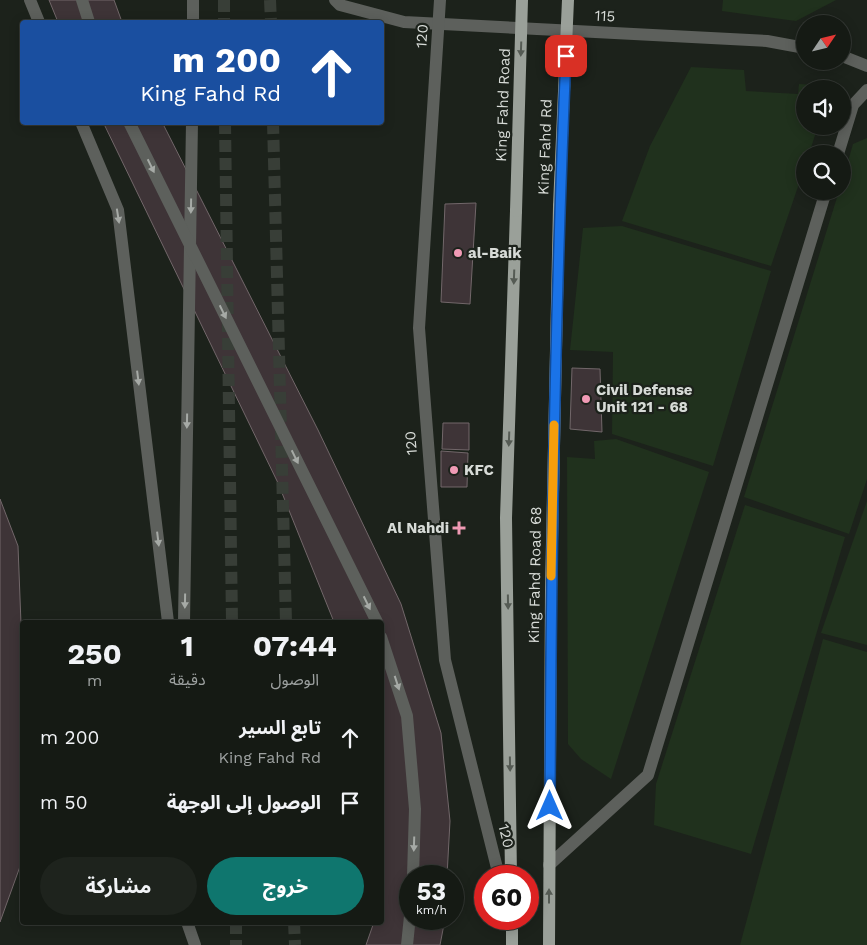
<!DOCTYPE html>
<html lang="ar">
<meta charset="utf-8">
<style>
:root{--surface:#151a14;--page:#1e231d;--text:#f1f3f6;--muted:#9da1a0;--line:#343834;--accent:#0f766e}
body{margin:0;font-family:"Work Sans","Noto Sans Arabic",sans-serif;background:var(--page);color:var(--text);direction:rtl;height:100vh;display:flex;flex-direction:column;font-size:19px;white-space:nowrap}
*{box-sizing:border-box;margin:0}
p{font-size:16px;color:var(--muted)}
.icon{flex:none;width:28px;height:28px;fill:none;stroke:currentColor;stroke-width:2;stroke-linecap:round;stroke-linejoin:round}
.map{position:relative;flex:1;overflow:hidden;direction:ltr}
.side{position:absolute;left:20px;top:620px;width:364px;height:305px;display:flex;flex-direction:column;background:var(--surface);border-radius:5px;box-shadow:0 2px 12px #0003,0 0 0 1px var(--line);direction:rtl}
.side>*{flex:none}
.top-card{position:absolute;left:20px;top:20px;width:364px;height:105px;border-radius:5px;box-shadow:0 2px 12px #0003,0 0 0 1px var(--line);direction:rtl;background:#1a4fa0;color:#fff;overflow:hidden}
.needle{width:32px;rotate:55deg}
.tools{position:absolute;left:796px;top:15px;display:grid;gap:10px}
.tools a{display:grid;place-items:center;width:55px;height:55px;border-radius:50%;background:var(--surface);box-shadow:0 2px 12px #0003,0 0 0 1px var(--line);font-size:25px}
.speed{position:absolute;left:399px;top:865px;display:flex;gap:10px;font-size:25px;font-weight:700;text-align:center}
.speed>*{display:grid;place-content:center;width:65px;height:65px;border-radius:50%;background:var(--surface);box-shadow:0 2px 12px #0003,0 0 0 1px var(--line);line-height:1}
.speed small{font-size:12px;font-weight:400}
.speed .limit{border:8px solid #d22;background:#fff;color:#111}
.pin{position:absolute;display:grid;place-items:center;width:42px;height:42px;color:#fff;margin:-21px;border-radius:10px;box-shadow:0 2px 8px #0006}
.me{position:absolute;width:55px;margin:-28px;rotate:0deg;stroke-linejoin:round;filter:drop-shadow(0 0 4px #0008)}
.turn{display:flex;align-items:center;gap:18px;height:105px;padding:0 20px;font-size:22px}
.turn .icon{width:65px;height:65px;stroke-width:2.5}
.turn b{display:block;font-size:35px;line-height:42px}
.eta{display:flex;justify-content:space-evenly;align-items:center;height:85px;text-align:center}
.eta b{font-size:30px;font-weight:700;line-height:35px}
.action{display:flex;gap:10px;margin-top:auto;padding:10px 20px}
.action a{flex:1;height:58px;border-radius:30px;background:var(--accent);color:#fff;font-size:20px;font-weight:700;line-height:58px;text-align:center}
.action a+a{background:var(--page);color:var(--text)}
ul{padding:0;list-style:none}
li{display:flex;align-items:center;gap:15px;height:65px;padding:0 20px}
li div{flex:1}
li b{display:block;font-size:19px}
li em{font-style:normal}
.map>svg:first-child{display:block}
.green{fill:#20311d}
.building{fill:#3e3437;stroke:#72676a}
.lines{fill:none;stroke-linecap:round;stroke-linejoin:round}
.minor-tunnel{stroke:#383e37;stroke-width:12;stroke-dasharray:12 6;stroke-linecap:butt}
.minor{stroke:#5d605c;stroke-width:12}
.major{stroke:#9aa099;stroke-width:12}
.minor-bridge{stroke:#5d605c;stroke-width:12}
.major-bridge{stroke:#9aa099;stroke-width:12}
.oneway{fill:#555b54}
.oneway2{fill:#a6aaa6}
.route-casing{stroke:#114b97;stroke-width:12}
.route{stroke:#1a73e8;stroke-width:9}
.slow{stroke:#f59e0b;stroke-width:9}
.poi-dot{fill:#f09ab5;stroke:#1c221b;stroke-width:2}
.labels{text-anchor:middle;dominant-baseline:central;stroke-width:4.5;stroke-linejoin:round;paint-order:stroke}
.street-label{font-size:15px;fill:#d7dbd7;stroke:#1c221b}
.poi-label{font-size:15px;font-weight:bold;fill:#d7dbd7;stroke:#1c221b;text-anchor:start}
</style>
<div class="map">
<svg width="867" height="945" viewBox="0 0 867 945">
<rect width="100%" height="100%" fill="#1c221b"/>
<g class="green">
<path d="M723,0H836L796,21L722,11Z"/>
<path d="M691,67L744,70L746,91L798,94L799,84L813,85V89H805V126H818L809,154H805V166L771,266L622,221L650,146Z"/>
<path d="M867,138V479L849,534L744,497L839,191H842L843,179L853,144Z"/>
<path d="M622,226L771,271L713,466L612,434L613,352L570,350L583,228Z"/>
<path d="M616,439L709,472L611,779L581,759L568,744L567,457L595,459L594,441Z"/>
<path d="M867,501V645L821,633Z"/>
<path d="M745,505L845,537L751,854L654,825L656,784Z"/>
<path d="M823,639L867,652V945H740Z"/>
</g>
<g class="building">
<path d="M49,0H114L122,22H58Z"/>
<path d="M103,122H162L318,430L401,604L441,733L450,821L447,876H410V919H445L440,945H366L374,922H381V622H334L278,483Z"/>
<path d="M476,203L470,304L441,302L445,204Z"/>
<path d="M572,368L600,369L602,432L570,429Z"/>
<path d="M443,423H469V450L442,449Z"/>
<path d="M441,451L468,453L467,487H441Z"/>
<path d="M0,499L18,546L22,650V861L0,922Z"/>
</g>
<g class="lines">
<g class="minor-tunnel">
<path d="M224,0V22"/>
<path d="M270,0L271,22"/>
<path d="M225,122L232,622"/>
<path d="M273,122L286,622"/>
<path d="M236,922V945"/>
<path d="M294,922L295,945"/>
</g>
<g class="minor">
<path d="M30,0L39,22"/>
<path d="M82,0L89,22"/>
<path d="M193,0V22"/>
<path d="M335,0L340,5L404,22L767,41L805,48"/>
<path d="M440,0L419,328L445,660L499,876"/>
<path d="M842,56L867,66"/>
<path d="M81,122L118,210L168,622"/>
<path d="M838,154L853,105L867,90"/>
<path d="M184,622L192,122"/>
<path d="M381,637L407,716L415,809L413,876"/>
<path d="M549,865L648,775L826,191"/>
<path d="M187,922L195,945"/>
<path d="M407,945L410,916"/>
</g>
<g class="major">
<path d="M511,876L506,518L516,211"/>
<path d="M512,919V945"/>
<path d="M549,945L551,590L559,206"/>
</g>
<path class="minor-bridge" d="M129,122L377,622"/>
<g class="major-bridge">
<path d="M559,206L568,0"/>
<path d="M516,211L522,0"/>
</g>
</g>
<defs><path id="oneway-solid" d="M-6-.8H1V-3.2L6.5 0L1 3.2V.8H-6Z" transform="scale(1.25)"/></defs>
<g class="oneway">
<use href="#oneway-solid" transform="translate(521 49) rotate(92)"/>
<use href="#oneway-solid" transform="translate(514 277) rotate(92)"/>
<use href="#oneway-solid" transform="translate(509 439) rotate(92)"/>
<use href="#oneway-solid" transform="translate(508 602) rotate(89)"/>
<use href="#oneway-solid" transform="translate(510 764) rotate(89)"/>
<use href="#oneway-solid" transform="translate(549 896) rotate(-90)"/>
</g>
<g class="oneway2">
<use href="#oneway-solid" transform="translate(151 166) rotate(64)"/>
<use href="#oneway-solid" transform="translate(191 206) rotate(91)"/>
<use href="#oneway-solid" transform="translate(118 216) rotate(81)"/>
<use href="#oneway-solid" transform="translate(223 312) rotate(64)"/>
<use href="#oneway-solid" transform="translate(138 378) rotate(83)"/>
<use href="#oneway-solid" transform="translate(187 421) rotate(91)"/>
<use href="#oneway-solid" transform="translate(295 457) rotate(64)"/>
<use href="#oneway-solid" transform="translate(158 539) rotate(83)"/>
<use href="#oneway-solid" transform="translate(185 601) rotate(91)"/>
<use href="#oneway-solid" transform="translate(367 603) rotate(64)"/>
<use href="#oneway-solid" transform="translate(397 683) rotate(72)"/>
<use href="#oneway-solid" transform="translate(414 844) rotate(92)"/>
</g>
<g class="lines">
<defs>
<path id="route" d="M550,806C551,556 555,306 566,56"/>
</defs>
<use href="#route" class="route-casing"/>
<use href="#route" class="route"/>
<path class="slow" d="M551,576L554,425"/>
</g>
<g class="poi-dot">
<circle cx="458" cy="253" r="5"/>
<circle cx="586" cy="399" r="5"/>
<circle cx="454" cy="470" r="5"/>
<path d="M456.5 520.5h5v5h5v5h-5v5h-5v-5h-5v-5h5z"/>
</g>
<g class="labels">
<g class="street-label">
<text transform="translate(605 16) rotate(3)">115</text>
<text transform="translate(422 36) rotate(-86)">120</text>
<text transform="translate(503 105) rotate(-88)">King Fahd Road</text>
<text transform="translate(545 147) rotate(-88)">King Fahd Rd</text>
<text transform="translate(411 443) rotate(-95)">120</text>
<text transform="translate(535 575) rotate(-89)">King Fahd Road 68</text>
<text transform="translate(506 836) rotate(76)">120</text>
</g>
<g class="poi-label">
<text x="468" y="253">al-Baik</text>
<text x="596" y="390">Civil Defense<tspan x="596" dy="17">Unit 121 - 68</tspan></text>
<text x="464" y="470">KFC</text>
<text x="449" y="528" text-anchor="end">Al Nahdi</text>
</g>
</g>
</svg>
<div class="tools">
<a><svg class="needle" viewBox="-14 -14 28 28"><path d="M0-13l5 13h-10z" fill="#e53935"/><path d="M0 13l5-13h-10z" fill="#9da1a0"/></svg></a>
<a><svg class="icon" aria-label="sound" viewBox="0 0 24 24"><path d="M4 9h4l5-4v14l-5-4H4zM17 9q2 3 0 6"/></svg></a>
<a><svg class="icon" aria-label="search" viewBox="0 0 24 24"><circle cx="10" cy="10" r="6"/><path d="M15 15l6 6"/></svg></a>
</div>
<div class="speed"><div>53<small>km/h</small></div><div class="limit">60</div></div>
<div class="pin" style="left:566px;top:56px;background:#d93025"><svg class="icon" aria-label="arrive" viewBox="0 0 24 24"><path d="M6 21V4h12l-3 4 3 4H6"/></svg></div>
<svg class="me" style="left:550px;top:806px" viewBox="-20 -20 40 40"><path d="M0-17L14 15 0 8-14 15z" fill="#1a73e8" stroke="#fff" stroke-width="4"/></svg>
<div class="top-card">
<div class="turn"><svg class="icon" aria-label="ahead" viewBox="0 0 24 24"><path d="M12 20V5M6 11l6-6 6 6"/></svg><div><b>200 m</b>King Fahd Rd</div></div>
</div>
<section class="side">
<div class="eta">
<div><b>07:44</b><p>الوصول</p></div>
<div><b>1</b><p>دقيقة</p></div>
<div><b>250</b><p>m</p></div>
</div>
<ul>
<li><svg class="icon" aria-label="ahead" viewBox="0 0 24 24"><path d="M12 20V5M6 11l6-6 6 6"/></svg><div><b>تابع السير</b><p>King Fahd Rd</p></div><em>200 m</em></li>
<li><svg class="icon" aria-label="arrive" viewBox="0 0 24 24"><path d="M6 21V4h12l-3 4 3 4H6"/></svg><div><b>الوصول إلى الوجهة</b></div><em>50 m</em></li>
</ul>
<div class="action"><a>خروج</a><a>مشاركة</a></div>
</section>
</div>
